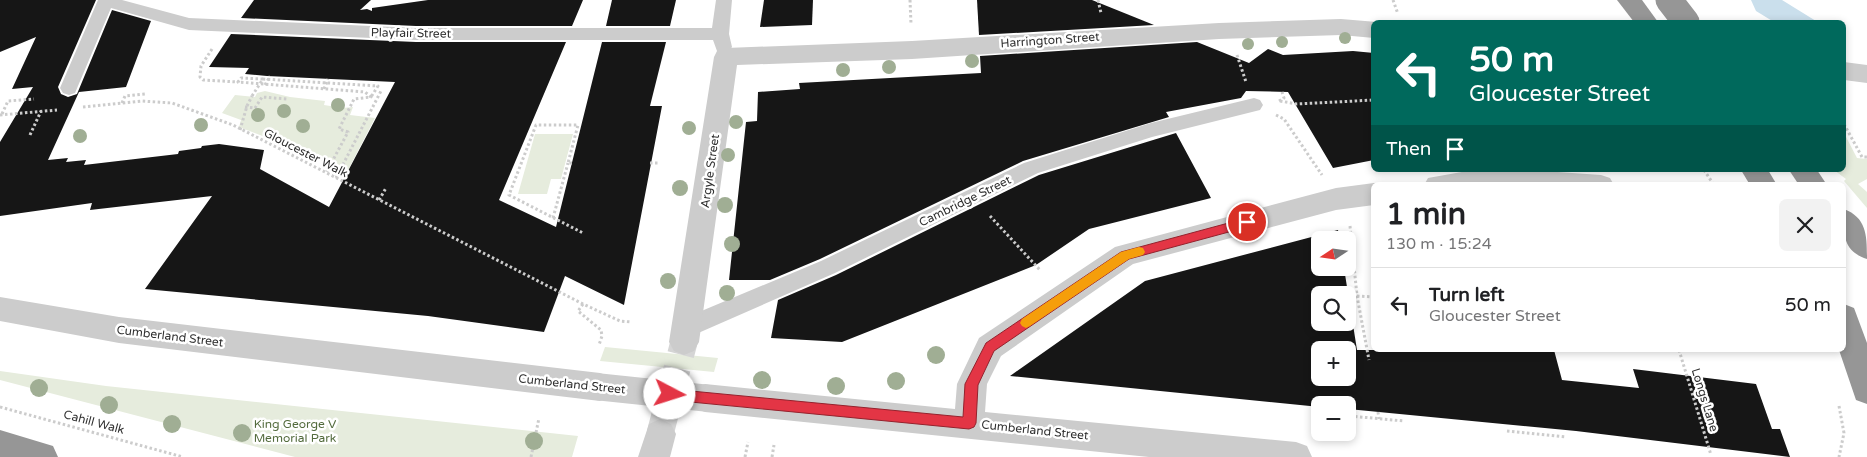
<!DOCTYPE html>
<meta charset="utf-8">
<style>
:root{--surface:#fff;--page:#f2f2f2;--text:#202124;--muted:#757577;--line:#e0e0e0}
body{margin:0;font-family:"Varela Round",sans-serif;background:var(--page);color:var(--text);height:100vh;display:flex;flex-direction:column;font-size:19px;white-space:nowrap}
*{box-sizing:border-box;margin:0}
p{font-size:16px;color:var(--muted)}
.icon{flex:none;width:28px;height:28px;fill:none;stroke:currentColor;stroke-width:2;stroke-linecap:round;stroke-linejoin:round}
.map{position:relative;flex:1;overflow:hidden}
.side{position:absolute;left:1371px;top:182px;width:475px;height:170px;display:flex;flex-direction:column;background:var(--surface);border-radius:8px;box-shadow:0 2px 8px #0003}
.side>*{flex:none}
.hud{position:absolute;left:1371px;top:20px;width:475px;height:152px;border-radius:8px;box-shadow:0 2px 8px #0003;background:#00695c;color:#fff;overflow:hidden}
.needle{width:32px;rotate:257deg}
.buttons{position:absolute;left:1311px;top:231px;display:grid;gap:10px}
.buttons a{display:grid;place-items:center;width:45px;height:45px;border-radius:8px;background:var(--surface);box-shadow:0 2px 8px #0003;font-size:25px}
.pin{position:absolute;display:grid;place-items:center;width:42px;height:42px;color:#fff;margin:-21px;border:2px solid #fff;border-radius:50%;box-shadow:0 1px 5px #0007}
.me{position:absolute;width:55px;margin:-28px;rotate:95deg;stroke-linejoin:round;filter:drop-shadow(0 0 4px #0008)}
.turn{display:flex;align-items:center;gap:18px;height:105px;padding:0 15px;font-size:22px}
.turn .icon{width:65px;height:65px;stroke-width:2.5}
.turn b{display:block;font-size:35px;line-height:42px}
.then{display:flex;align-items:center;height:48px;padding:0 15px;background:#0003;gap:10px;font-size:19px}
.round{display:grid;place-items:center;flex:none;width:52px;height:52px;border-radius:8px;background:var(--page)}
.summary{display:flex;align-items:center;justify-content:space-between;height:85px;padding:0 15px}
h1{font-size:30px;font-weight:700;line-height:38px}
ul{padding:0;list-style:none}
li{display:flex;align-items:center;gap:15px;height:75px;padding:0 15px;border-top:1px solid var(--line)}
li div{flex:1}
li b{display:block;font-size:19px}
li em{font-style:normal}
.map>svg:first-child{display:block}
.green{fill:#e6ecdd}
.water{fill:#cadfec}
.building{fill:#161616;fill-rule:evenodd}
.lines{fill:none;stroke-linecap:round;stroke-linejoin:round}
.minor-tunnel{stroke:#d5d5d5;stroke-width:27;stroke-dasharray:27 14;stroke-linecap:butt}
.path{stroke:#ccc;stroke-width:3;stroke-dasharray:2.5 2.5;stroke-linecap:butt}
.pedestrian{fill:#ccc;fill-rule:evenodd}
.minor{fill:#ccc;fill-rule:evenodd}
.motorway{fill:#969696;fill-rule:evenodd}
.path-bridge{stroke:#ccc;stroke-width:3;stroke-dasharray:2.5 2.5;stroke-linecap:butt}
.minor-bridge{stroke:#ccc;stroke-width:27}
.motorway-bridge{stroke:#969696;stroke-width:27}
.tree{fill:#a0ae94}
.route{fill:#e33545;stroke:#94222d}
.slow{fill:#f59e0b}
.labels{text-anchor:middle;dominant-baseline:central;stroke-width:5;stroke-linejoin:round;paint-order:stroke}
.street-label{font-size:12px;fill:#2f2f2f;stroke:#fff}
.park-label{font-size:12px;fill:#536b3d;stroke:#fff}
</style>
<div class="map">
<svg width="1867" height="457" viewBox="0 0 1867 457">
<rect width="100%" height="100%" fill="#fff"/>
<g class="green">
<path d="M265,91L290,97L325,101L324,105L343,108L353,107L350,115L375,118L346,174L279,138L273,140L239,127L241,120L222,113L235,95L255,97L257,93Z"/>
<path d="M1844,133L1857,158L1867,159V179L1858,184L1867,192V208L1844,181L1846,179L1834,170H1844Z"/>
<path d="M535,134H573L561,179H551L547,194H518Z"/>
<path d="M605,347L718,358L714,372L600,361Z"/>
<path d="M0,371L106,386L578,436L572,457H295L0,380Z"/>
</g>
<path class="water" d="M1751,0H1782L1816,21L1774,22L1756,11Z"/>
<g class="building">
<path d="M0,0H96L58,87L61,94L68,97L77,94L112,10L151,21L126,87L79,92L48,160L68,158L66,162L86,160L84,165L178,154L179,151L201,148L202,146L219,144L264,150L260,169L329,207L395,82L267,76L245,74L249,68L209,67L231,34L416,42H566L499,200L556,227L602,42H666L650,106H662L624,305L565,276L544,332L428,316L145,289L212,196L90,210L92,203L0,216V142L33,87L12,89L36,37L0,52Z"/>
<path d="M254,0H371L360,10L367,9L372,11V8L428,0H583L572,26H416L241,18Z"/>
<path d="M612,0H676L670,26H606Z"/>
<path d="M764,0H813L812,25L760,27Z"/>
<path d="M977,0H1092L1154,25L979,35Z"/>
<path d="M1197,42L1249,63L1268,49L1283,55L1353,51L1374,53V160L1333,168L1288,92L1246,91L1241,98L1166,112L1169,117L1023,161L820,259L770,280H729L746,122L757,121L758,92L800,89L799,83L981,73L980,56Z"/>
<path d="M1176,133L1211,198L1089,229L1036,265L842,342L771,338L778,300L836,275L1039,175Z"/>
<path d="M1338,230L1340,240H1320V268H1344L1357,350H1554L1562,380L1639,388L1633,369L1756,384L1772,429H1780L1790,457L1576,431L1348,409V405H1320V407L1010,376L1145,281ZM1320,295H1348V322H1320ZM1320,350H1348V378H1320Z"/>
</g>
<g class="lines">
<path class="minor-tunnel" d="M660,434L684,342"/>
<g class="path">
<path d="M910,0L911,24"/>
<path d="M1098,0L1101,13"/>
<path d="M1393,0L1398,14"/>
<path d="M212,49L201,66L200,77L203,80L238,82"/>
<path d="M1237,55L1246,82"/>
<path d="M263,79L241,78L238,82L365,92L371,97L354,99L339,129L348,132L326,173"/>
<path d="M265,85L270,76"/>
<path d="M324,89L328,79"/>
<path d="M1279,101L1284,98L1282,92"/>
<path d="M1280,101L1297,104L1374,100"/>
<path d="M122,103L125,96L145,94"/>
<path d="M83,107L142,101L172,103L233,125L583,304L620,321L631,322"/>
<path d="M245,107L255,108L262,97L287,99"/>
<path d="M2,114L8,101L34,99"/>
<path d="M0,115L57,110"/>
<path d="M1276,115L1284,119L1322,175"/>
<path d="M1844,124L1862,157H1867"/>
<path d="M240,130L247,106L252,96"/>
<path d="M30,135L41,111"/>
<path d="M572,163H568L578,125H536L509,195L583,233"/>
<path d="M650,163H658"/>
<path d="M1704,170L1714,185"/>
<path d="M336,178L381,91"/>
<path d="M379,200L386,188"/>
<path d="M990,216L1040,270"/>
<path d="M553,218L568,163"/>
<path d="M1350,226L1357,296L1369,360"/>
<path d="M1357,296L1374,297"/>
<path d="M583,304L578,311L601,330L602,336L599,345"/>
<path d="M1679,350L1711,455"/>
<path d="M1839,406L1844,433L1839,457"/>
<path d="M0,407L183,457"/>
<path d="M1378,412L1379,419"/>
<path d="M1350,416L1404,421"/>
<path d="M1507,431L1566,437"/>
<path d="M531,457L539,418"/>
<path d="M745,457L748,442"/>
<path d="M772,457L774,445"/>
</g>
<g class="pedestrian">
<path d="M98,0H122L189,18L416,28H712L716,0H732L729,34L732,47L729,51L723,53L717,51L713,40H416L189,30L111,8L75,93L69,95L63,93L60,88Z"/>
<path d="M1254,98L1260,100L1263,105L1260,110L1152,137L1038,173L835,273L696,334L688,336L680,334L677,327L680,320L821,261L1024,163L1151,123Z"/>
</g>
<g class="minor">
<path d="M1341,19L1377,22H1374V38L1341,35L1219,39L912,59L737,65L699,342L694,351L684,355L674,351L669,342L714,57L717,51L726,48L912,41L1219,23Z"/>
<path d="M1844,62L1867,65V83L1844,80Z"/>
<path d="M1473,170H1529L1601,175L1610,178L1614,185H1424L1428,178Z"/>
<path d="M1374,183L1379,185H1374V205L1336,210L1133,264L1001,356L987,384L985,412L1296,442L1307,446L1312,457H1149L705,412L694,408L690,398L694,388L705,384L955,409L957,384L979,338L1115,247L1336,188Z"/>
<path d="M0,297L119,317L600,373L611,377L615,387L611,397L600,401L119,343L0,321Z"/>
<path d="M660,419L671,424L676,434L670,457H638L649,424Z"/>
</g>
<g class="motorway">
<path d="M1617,0H1642L1658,22H1634Z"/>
<path d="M1741,170H1768L1777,185H1750Z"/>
<path d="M1789,170H1817L1827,185H1799Z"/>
<path d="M1844,209C1867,218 1867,236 1867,259C1842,251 1843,232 1844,209Z"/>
<path d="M1844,304L1854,308L1867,343V404L1856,400L1839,350H1844Z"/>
<path d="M0,430L53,446L58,457H0Z"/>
</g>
<path class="path-bridge" d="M252,96L263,79L378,86L371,97"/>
<path class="minor-bridge" d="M600,387L705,398"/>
<path class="motorway-bridge" d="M1669,0L1686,22"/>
</g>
<g class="tree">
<circle cx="1345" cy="38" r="6"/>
<circle cx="1282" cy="42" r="6"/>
<circle cx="1248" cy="44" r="6"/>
<circle cx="972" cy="61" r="7"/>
<circle cx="889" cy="67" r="7"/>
<circle cx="843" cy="70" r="7"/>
<circle cx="338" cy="105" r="7"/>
<circle cx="284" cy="111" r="7"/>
<circle cx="258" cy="115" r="7"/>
<circle cx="736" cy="122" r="7"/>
<circle cx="201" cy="125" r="7"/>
<circle cx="303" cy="126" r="7"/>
<circle cx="689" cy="128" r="7"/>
<circle cx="80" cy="136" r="7"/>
<circle cx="728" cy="155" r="7"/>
<circle cx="680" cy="188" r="8"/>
<circle cx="725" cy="205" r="8"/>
<circle cx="732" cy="244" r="8"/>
<circle cx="668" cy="281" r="8"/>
<circle cx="727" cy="293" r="8"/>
<circle cx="936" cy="355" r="9"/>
<circle cx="762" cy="380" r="9"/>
<circle cx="896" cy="381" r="9"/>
<circle cx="836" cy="386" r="9"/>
<circle cx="39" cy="388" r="9"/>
<circle cx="109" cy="405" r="9"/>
<circle cx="172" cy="424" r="9"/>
<circle cx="242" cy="433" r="9"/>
<circle cx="534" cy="441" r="9"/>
</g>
<path class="route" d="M1247,218L1251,219L1253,222L1251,226L1129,259L994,351L978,385L976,423L974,427L969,429L670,400L665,398L663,394L665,390L670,389L963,417L965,384L986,343L1121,252Z"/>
<path class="slow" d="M1139,247L1143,248L1145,252L1143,255L1129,259L1030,326L1026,328L1022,326L1020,323L1022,319L1121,252Z"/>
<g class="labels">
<g class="street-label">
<text transform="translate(411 33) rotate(1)">Playfair Street</text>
<text transform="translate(1050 40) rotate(-4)">Harrington Street</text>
<text transform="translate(306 153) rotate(27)">Gloucester Walk</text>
<text transform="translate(710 171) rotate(-82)">Argyle Street</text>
<text transform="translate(965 201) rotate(-26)">Cambridge Street</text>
<text transform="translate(170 336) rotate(7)">Cumberland Street</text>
<text transform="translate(572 384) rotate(6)">Cumberland Street</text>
<text transform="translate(1705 400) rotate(73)">Longs Lane</text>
<text transform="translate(94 422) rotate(15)">Cahill Walk</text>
<text transform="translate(1035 430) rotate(6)">Cumberland Street</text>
</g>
<g class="park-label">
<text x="295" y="424">King George V<tspan x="295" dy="14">Memorial Park</tspan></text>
</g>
</g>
</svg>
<div class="buttons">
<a><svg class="needle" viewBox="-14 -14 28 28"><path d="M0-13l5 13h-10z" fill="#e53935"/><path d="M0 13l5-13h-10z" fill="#757577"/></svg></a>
<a><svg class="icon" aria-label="search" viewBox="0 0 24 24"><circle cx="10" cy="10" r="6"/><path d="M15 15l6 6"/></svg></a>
<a>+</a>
<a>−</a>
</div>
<div class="pin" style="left:1247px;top:222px;background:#d93025"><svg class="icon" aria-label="arrive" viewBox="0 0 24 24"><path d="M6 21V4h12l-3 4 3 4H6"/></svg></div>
<svg class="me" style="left:670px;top:394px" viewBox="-20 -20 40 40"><circle r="19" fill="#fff"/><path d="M0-13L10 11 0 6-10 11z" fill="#e33545"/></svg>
<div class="hud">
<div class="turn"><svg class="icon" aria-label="left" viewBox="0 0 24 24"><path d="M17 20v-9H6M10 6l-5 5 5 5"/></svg><div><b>50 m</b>Gloucester Street</div></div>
<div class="then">Then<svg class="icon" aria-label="arrive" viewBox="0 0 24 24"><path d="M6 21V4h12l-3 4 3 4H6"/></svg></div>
</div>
<section class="side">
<div class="summary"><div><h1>1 min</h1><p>130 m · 15:24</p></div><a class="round"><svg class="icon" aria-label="close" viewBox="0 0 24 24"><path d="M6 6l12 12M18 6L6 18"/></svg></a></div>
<ul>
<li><svg class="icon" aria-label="left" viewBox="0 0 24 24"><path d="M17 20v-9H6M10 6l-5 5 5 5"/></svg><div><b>Turn left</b><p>Gloucester Street</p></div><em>50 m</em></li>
</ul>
</section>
</div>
